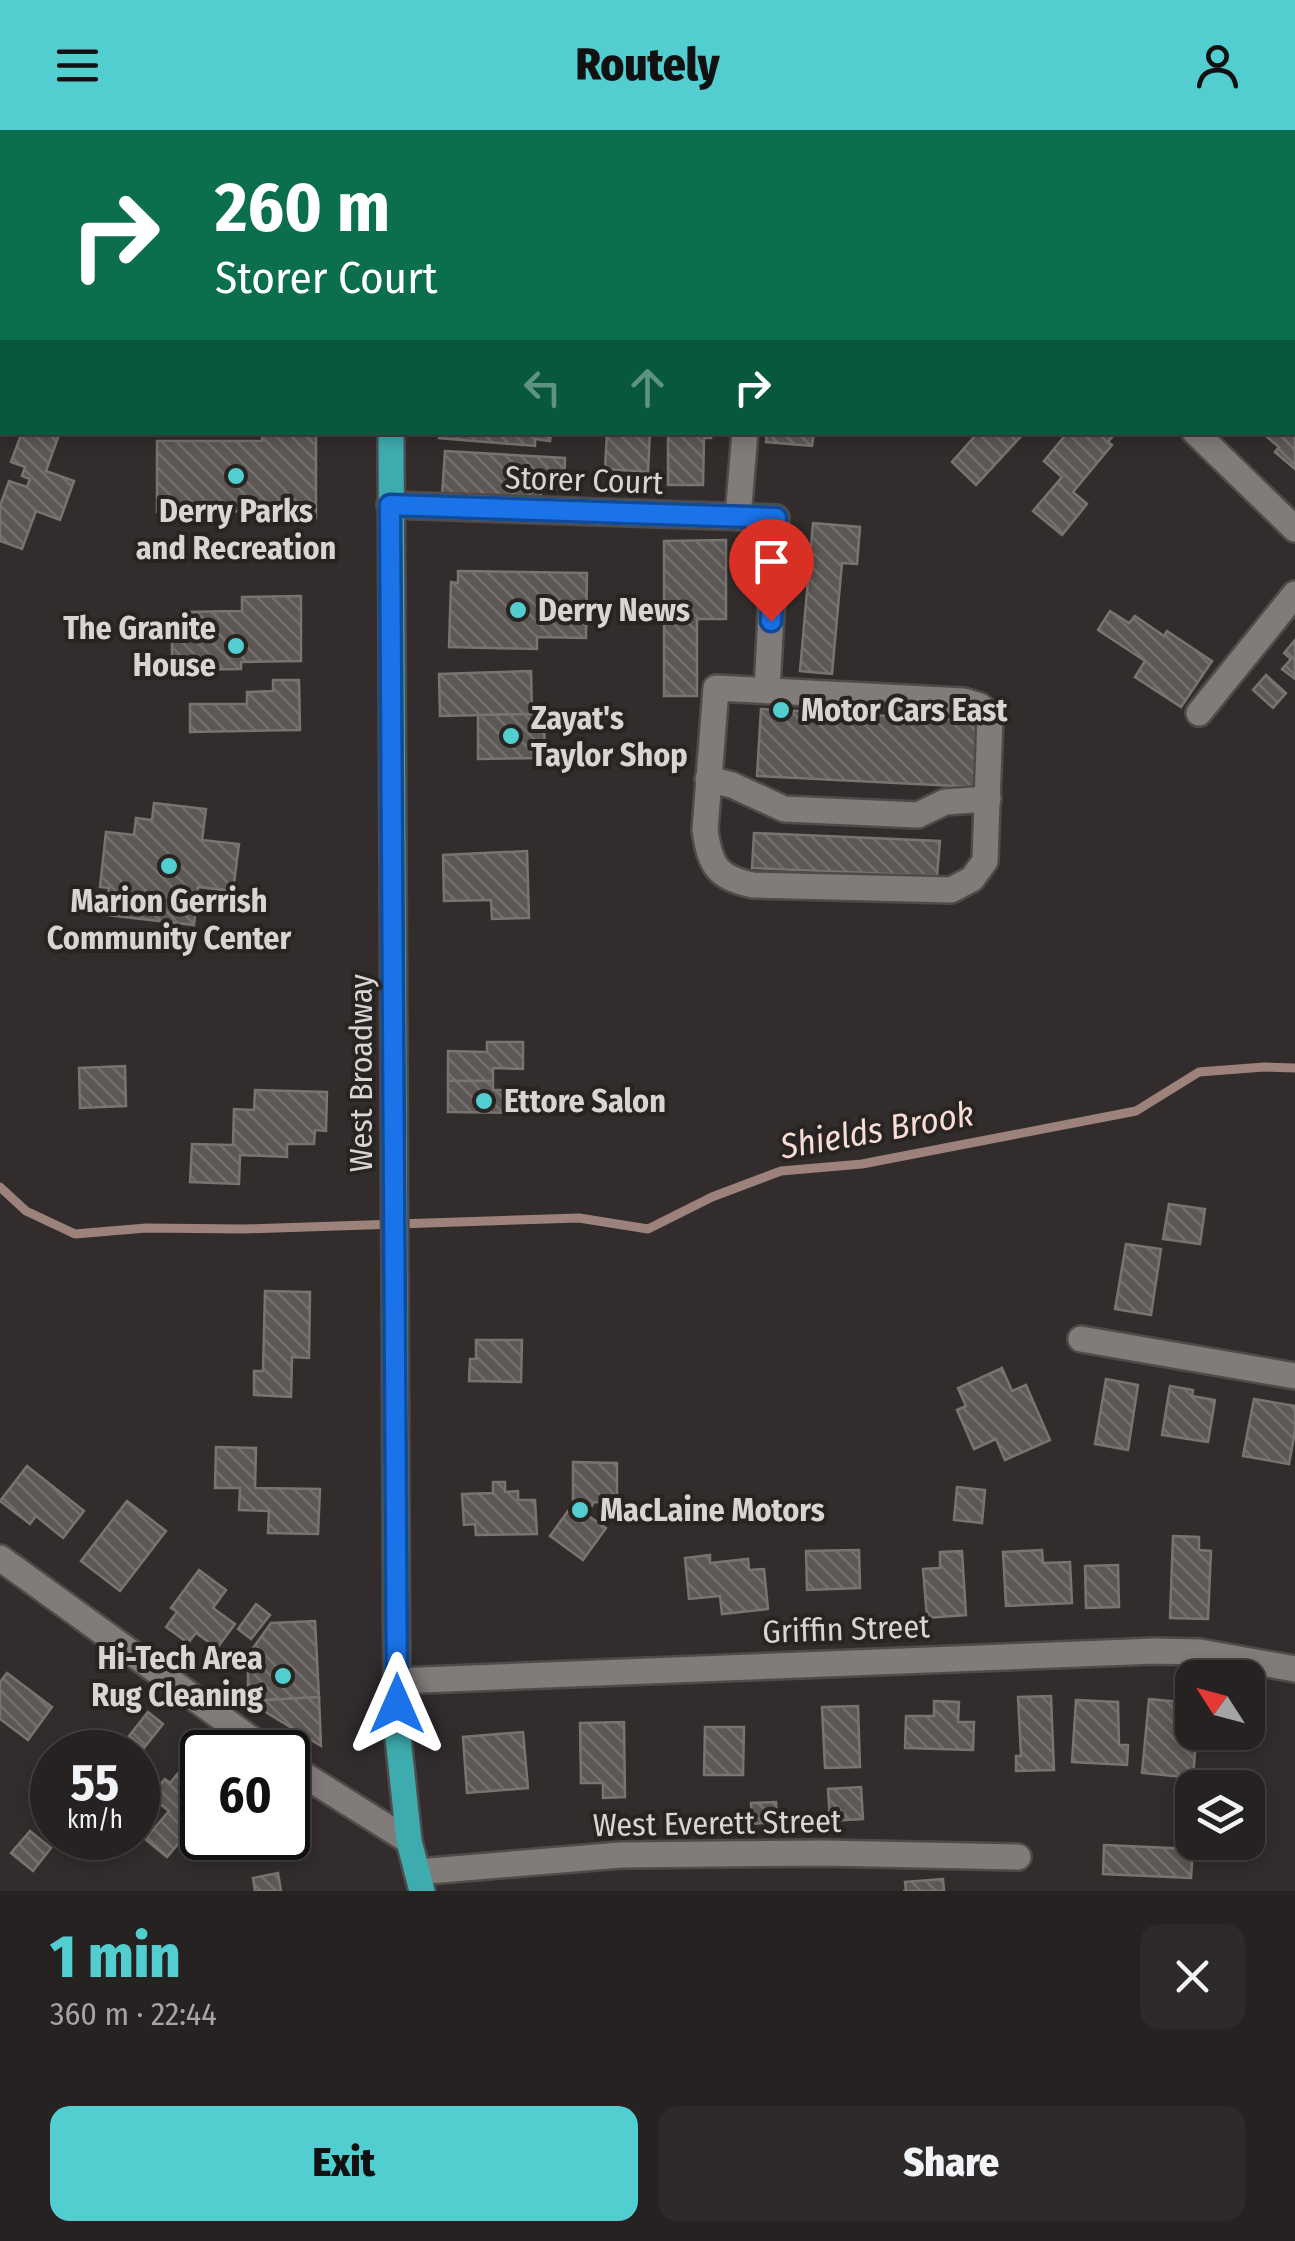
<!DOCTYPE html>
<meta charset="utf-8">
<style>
:root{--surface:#262221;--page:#2e2a2a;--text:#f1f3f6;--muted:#a4a4a5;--line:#423f3f;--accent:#52cdd0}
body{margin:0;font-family:"Fira Sans Condensed",sans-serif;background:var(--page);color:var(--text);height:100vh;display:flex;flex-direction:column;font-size:38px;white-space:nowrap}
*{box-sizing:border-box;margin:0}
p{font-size:32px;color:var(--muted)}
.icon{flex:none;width:55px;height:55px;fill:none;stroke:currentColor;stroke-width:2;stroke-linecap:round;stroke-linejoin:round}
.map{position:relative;height:1761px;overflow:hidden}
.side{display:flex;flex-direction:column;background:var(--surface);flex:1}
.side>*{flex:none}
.banner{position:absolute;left:0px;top:0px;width:1295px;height:305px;box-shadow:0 5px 15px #0003,0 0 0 2px var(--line);background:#0b6e4f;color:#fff;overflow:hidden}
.needle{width:65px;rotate:306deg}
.tools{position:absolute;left:1175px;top:1530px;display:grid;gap:20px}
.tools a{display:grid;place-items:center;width:90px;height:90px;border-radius:20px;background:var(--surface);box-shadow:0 5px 15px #0003,0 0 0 2px var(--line);font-size:50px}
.speed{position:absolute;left:30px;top:1600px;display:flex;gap:20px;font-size:50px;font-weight:700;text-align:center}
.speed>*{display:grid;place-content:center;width:130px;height:130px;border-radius:50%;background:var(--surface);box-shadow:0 5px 15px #0003,0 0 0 2px var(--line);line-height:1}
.speed small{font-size:25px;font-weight:400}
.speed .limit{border:5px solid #111;border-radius:15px;background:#fff;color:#111}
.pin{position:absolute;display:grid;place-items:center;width:85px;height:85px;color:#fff;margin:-102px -42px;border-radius:50% 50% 50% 0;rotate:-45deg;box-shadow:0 0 10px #0007}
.pin .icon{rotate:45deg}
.me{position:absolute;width:110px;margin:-55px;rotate:0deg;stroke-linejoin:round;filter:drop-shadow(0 0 8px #0008)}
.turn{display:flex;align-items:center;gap:35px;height:210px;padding:0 50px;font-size:45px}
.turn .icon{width:130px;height:130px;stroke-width:2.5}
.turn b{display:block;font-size:70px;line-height:85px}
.lanes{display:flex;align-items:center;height:95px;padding:0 50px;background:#0003;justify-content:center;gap:50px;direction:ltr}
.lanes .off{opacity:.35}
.round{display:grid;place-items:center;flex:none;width:105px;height:105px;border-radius:20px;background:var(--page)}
.head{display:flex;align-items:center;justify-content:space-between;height:170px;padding:0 50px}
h1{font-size:60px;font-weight:800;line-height:75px;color:var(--accent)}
.action{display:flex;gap:20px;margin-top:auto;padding:20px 50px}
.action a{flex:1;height:115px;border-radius:20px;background:var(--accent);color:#111;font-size:40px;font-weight:800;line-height:115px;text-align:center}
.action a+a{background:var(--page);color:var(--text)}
header{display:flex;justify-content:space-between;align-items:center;height:130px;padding:0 50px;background:var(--accent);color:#111;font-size:45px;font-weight:800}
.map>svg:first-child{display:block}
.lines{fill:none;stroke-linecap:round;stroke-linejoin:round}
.stream{stroke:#9c827b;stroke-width:9}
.building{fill:url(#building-back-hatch);stroke:#797472;stroke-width:2.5}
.minor-casing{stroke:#4f4b4a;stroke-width:30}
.major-casing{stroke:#4f4b4a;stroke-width:30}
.minor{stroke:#817b7a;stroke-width:25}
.major{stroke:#3eacae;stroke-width:25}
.route-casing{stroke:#114b97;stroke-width:25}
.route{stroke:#1a73e8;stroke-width:18}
.poi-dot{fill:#52cdd0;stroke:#282422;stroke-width:4}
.labels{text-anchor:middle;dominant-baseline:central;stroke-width:8;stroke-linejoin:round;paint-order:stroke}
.street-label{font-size:32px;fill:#d8d5d4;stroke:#282422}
.poi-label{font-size:32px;font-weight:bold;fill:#d8d5d4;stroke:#282422;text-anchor:start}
.water-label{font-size:35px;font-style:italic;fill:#f9ddd6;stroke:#282422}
</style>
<header><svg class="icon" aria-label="menu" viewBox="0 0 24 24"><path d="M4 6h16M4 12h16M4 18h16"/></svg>Routely<svg class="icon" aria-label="person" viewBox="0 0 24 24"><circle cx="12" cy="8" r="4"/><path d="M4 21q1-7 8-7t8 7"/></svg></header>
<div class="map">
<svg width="1295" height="1761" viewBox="0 0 1295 1761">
<defs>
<pattern id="building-back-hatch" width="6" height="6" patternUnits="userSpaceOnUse" patternTransform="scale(2.5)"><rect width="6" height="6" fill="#5d5756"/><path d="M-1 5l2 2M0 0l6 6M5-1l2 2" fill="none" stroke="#746e6d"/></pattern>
</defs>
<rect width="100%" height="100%" fill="#322d2c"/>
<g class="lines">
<path class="stream" d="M0,1057L26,1081L75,1104L146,1098L244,1099L579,1088L648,1099L712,1067L781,1041L862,1034L1136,981L1199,942L1264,937L1295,938"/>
</g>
<g class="building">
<path d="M1295,273V339L1275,322L1279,317L1262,303L1292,302Z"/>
<path d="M22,302H60L46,341L74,351L60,390L36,381L22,419L0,411V376L9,351L27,357L30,349L22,346L25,337L11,332Z"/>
<path d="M440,302H551L550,311L535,309V316L439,308Z"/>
<path d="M607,302H650L648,342L605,339Z"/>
<path d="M668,302H711V308H704L703,355H668Z"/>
<path d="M767,302H814L812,316L766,312Z"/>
<path d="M969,302H1025L976,355L952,332L974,307Z"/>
<path d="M1068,302H1107L1112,307L1108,312L1112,315L1073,362L1087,374L1062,405L1033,381L1062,347L1044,331Z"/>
<path d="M316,303V388H262V381L157,382V311H262V304Z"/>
<path d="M445,321L565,328L564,360L541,359L540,372L442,366Z"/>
<path d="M813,393L860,397L857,434L842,433L832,544L800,541Z"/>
<path d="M726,410V489H697V566H664V411Z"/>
<path d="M458,441L587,443L586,508L537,507V519L449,517L451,452L458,453Z"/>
<path d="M301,466V531L241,532V539L172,540V502H180V482L242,481V467Z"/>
<path d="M1110,481L1129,493L1135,486L1164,506L1167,501L1212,531L1181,577L1135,547L1145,531L1098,500Z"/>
<path d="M1295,510V549L1282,539L1291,529L1284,523Z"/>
<path d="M531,541L532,584L440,586L439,544Z"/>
<path d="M1266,545L1286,563L1273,578L1253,560Z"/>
<path d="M273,550H299L300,600L190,602V574H247V562L273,561Z"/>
<path d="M761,579L978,591L974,657L757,646Z"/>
<path d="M532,584H544L545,628L478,629V585Z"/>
<path d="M154,673L206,679L202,710L239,714L233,761L198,757L194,795L106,785L109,758L100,757L106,702L134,705L136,688L152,690Z"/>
<path d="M754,703L940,711L937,746L752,738Z"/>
<path d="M527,721L529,788L492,789L491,770L444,771L443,725Z"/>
<path d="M487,912H523V939L493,938V951H448V921L487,922Z"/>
<path d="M125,936L126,976L80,978L79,938Z"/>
<path d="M448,951H493V960H520L519,983L448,982Z"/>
<path d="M255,960L327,962L326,1001L315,1000L314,1014H287V1027L240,1025L239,1054L190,1052L192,1014L233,1015L234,979L254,980Z"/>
<path d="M1169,1074L1205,1079L1200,1114L1163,1109Z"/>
<path d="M1126,1114L1161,1119L1151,1185L1115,1179Z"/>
<path d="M265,1161L310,1162L309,1228L292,1227L291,1267L254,1265V1241H263Z"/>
<path d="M476,1210H522L521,1252L469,1251L470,1229H476Z"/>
<path d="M1002,1238L1012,1261L1026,1255L1050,1310L1005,1330L996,1309L974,1319L957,1280L966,1276L958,1258Z"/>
<path d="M1106,1249L1138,1255L1128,1320L1095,1314Z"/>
<path d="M1170,1256L1193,1260L1192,1266L1215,1270L1208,1312L1162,1305Z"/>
<path d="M1254,1269L1295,1276V1301L1289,1334L1243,1326Z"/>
<path d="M216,1317L256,1318L255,1358L320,1359L318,1404L268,1403L269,1381L239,1380L240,1358H215Z"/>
<path d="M573,1332L617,1333V1373L594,1372L587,1385L606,1398L583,1430L550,1406L573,1374Z"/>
<path d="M27,1336L84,1381L63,1408L36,1386L30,1394L0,1371Z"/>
<path d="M493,1352H505V1362L518,1361V1370H535L537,1404L476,1405L475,1394L464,1395L462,1364L493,1363Z"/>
<path d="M957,1357L985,1360L982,1393L954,1390Z"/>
<path d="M127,1371L166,1401L120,1461L81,1431Z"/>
<path d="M1173,1406L1199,1407V1420L1211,1421L1208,1489L1170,1488Z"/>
<path d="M859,1420L860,1458L807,1460L806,1421Z"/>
<path d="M1042,1420L1043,1433L1070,1432L1072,1473L1006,1476L1003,1422Z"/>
<path d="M962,1421L966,1485L927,1488L923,1439L940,1438V1422Z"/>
<path d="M710,1425V1433L748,1429L749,1440L764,1439L768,1479L722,1484L720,1466L689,1469L685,1428Z"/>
<path d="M1118,1435L1119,1477L1086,1478L1085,1436Z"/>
<path d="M199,1440L226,1460L213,1478L235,1494L217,1518L196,1503L188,1513L166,1497L177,1482L171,1478Z"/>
<path d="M256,1474L270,1485L251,1509L238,1499Z"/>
<path d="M315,1491L319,1567L248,1571V1525L271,1493Z"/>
<path d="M7,1543L52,1577L28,1610L0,1589V1552Z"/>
<path d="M1051,1566L1054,1640L1016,1641V1626H1021L1018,1567Z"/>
<path d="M319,1567L321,1616L248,1571Z"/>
<path d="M1149,1569L1191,1573L1188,1609L1196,1610L1193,1648L1142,1643Z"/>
<path d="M1076,1570L1118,1572L1119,1615H1128L1127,1635L1072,1632Z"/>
<path d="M934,1571L959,1572L958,1592H974L973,1620L905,1618L906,1586H934Z"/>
<path d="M858,1576L860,1637L825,1638L822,1577Z"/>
<path d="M148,1582L163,1594L144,1618L129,1606Z"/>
<path d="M624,1592L625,1667L603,1668V1653H581L580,1593Z"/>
<path d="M705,1597H744L743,1645H704Z"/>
<path d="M523,1602L528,1658L467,1663L463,1607Z"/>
<path d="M184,1636L202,1652V1673L188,1691L194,1695L167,1727L145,1709L169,1681L150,1666L165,1649L170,1653Z"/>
<path d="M861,1657L863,1689L830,1691L828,1659Z"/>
<path d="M776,1672L777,1692L752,1694L751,1673Z"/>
<path d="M30,1701L51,1718L33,1741L11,1723Z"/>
<path d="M1104,1715L1193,1719L1191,1748L1103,1744Z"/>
<path d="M278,1743L281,1761H255L253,1748Z"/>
<path d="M943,1749L944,1761H903H906L905,1752Z"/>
</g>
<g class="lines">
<defs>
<g id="minor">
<path d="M64,0L83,2"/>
<path d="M783,0L795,2"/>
<path d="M1230,0V2"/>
<path d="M833,2L834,0"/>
<path d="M1292,91L1295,92"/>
<path d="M0,164H2"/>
<path d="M0,267L2,260"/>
<path d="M1195,302L1295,399"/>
<path d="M390,375L776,388L767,560"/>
<path d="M738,387L745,302"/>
<path d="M716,558L964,571L980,576L990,587L985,731L972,749L951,760L753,755C717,748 710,735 705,700Z"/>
<path d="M1199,583L1295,464"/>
<path d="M708,649L732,655L784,679L918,685L945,672L988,669"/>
<path d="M1081,1209L1295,1246"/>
<path d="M0,1428L269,1622"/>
<path d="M397,1551L1155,1521L1200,1522L1295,1539"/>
<path d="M288,1635L409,1711"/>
<path d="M417,1742L621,1725L824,1723L1018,1727"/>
</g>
<g id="major">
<path d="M397,2V0"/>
<path d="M391,302L397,1598L409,1711L422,1761"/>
</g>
</defs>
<use href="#minor" class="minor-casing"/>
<use href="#major" class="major-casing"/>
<use href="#minor" class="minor"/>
<use href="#major" class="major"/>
</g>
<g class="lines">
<defs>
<path id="route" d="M397,1574L390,375L776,388L771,491"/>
</defs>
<use href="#route" class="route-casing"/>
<use href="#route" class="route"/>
</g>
<g class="poi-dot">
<circle cx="236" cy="346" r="10"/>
<circle cx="518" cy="480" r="10"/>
<circle cx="236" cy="516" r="10"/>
<circle cx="781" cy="580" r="10"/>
<circle cx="511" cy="606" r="10"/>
<circle cx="169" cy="736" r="10"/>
<circle cx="484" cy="971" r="10"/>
<circle cx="580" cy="1380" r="10"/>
<circle cx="283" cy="1546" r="10"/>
</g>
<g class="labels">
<g class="street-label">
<text transform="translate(584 350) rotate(2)">Storer Court</text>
<text transform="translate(361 943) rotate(-90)">West Broadway</text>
<text transform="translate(846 1499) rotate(-2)">Griffin Street</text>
<text transform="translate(717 1693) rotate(-1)">West Everett Street</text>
</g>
<g class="poi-label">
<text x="236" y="381" text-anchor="middle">Derry Parks<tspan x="236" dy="37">and Recreation</tspan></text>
<text x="538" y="480">Derry News</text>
<text x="216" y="498" text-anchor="end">The Granite<tspan x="216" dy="37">House</tspan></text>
<text x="801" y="580">Motor Cars East</text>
<text x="531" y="588">Zayat's<tspan x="531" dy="37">Taylor Shop</tspan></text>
<text x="169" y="771" text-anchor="middle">Marion Gerrish<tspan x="169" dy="37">Community Center</tspan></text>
<text x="504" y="971">Ettore Salon</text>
<text x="600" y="1380">MacLaine Motors</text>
<text x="263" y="1528" text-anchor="end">Hi-Tech Area<tspan x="263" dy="37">Rug Cleaning</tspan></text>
</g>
<g class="water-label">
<text transform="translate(877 1000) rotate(-10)">Shields Brook</text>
</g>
</g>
</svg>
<div class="tools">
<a><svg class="needle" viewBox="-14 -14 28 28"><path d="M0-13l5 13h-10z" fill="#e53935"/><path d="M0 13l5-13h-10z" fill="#a4a4a5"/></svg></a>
<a><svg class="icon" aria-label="layers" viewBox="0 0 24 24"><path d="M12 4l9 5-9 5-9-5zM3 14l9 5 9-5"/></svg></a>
</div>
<div class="speed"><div>55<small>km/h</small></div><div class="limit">60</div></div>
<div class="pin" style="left:771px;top:491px;background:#d93025"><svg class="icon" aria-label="arrive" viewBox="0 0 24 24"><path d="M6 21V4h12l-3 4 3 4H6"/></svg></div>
<svg class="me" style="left:397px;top:1574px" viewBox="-20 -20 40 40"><path d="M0-17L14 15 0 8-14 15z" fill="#1a73e8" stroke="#fff" stroke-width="4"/></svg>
<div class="banner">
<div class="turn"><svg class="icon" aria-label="right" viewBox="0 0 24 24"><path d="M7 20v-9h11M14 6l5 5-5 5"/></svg><div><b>260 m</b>Storer Court</div></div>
<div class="lanes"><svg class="icon off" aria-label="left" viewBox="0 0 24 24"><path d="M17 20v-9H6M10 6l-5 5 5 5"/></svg><svg class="icon off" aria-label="ahead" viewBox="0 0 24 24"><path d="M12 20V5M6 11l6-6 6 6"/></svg><svg class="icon" aria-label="right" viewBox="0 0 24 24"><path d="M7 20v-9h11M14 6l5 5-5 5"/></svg></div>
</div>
</div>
<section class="side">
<div class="head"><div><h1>1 min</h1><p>360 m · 22:44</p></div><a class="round"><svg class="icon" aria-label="close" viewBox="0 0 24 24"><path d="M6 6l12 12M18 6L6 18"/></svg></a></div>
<div class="action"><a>Exit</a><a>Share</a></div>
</section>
